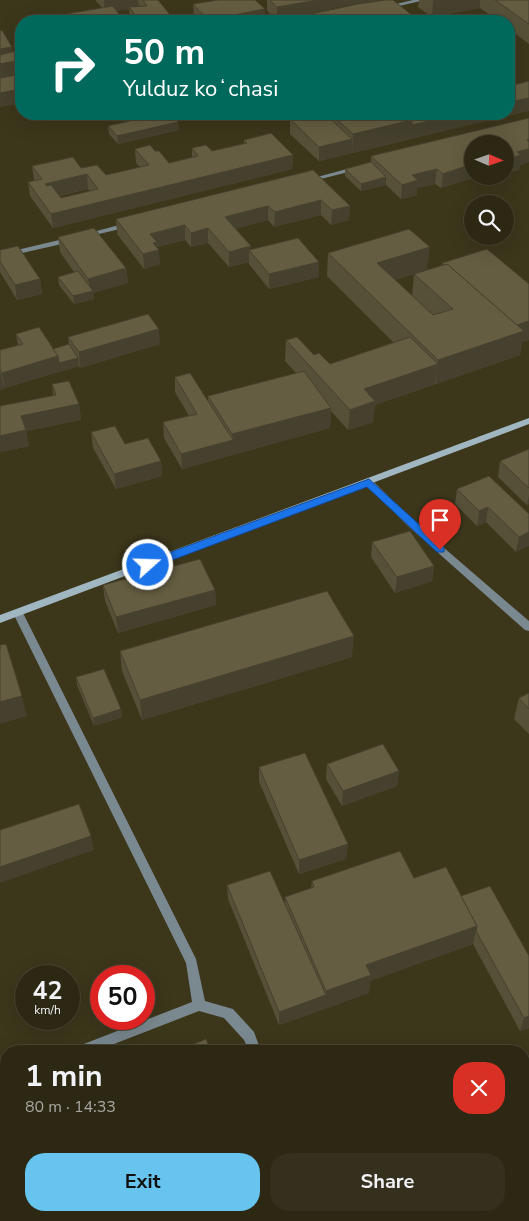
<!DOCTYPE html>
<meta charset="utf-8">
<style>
:root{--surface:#2d2814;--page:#35301d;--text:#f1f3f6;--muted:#a7a6a0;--line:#484434;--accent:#66c4ef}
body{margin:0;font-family:"Nunito Sans",sans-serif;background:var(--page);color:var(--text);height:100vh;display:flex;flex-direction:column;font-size:19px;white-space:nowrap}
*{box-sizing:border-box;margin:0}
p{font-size:16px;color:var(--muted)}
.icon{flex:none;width:28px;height:28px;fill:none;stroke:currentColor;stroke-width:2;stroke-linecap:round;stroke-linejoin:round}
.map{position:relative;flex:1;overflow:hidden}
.details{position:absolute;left:0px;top:1045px;width:530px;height:176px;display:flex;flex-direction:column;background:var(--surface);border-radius:20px 20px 0 0;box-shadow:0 5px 20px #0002,0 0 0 1px var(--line)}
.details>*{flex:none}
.top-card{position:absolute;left:15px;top:15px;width:500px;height:105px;border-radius:20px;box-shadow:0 5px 20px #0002,0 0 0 1px var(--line);background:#00695c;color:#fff;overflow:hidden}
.needle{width:32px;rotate:92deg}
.fabs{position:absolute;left:464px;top:135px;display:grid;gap:10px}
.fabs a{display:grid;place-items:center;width:50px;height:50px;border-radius:50%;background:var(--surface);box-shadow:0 5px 20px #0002,0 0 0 1px var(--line);font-size:25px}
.speed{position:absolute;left:15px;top:965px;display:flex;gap:10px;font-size:25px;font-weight:700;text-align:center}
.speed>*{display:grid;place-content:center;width:65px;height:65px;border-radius:50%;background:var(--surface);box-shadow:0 5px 20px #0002,0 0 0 1px var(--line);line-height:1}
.speed small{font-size:12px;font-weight:400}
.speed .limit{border:8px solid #d22;background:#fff;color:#111}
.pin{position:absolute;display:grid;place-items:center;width:42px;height:42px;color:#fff;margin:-51px -21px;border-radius:50% 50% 50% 0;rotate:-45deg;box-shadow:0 0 5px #0007}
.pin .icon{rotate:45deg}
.me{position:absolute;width:55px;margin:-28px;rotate:70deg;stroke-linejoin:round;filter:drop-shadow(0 0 4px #0008)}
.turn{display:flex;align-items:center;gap:18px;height:105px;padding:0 25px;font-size:22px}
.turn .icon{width:65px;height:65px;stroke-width:2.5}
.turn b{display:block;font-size:35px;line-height:42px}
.round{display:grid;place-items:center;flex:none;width:52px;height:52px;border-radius:20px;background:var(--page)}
.summary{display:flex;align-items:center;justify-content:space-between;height:85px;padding:0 25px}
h1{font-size:30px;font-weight:700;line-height:38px}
.button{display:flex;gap:10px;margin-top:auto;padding:10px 25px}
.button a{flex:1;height:58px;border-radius:20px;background:var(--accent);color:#111;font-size:20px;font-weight:700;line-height:58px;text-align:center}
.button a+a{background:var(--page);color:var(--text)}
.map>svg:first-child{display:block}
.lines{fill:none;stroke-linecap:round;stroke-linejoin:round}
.street{fill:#7a888f;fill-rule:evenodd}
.secondary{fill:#a0b6c1;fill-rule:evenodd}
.wall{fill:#565038;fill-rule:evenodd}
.shaded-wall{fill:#46412e}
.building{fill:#645d41;stroke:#46412e;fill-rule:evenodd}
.route{fill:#1a73e8;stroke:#114b97}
</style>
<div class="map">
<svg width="529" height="1221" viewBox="0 0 529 1221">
<rect width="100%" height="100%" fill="#3c361b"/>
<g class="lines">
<g class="street">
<path d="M413,0H425L386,9L383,7Z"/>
<path d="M358,166L361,168L360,169L309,182L306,180Z"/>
<path d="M130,222L134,224L133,226L86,237L82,235Z"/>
<path d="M72,237H75V241L0,258V254Z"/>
<path d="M369,479L372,480L414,522L529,621V631L525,630L408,526L364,482L366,480Z"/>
<path d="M18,609L23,613L196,959L205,1001L233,1009L254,1032L261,1051H249L244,1040L224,1018L199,1011L96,1051H75L76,1047L192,1002L186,963L13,613Z"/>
<path d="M6,1074V1087L0,1090V1076Z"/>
<path d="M312,1215H326L328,1221H314Z"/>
</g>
<path class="secondary" d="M529,418V424L0,623V615Z"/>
</g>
<g class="wall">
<path d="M96,0H158L175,21H130L129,9L116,11L124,21H61L60,15L102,8L96,1Z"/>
<path d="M267,0H380L332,8V10L412,15L411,21H278L307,15L277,20L267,11Z"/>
<path d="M419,0H529V44L509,29V21H498L480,8L432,17L418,7Z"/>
<path d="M193,4L265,21H197L194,18Z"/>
<path d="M299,114H509L411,139L319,161L290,134V119L299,117Z"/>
<path d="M529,118V162L520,165L519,170L505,173V144H472L476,177L441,188L435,184L417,188V195L401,199L386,185L361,191L345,176V169L371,162V156Z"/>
<path d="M108,126L179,130L118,144L109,134Z"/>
<path d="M244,140L293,155L292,169L53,228L30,196L28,182L34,180L32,166L81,168L106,175L140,167L136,163L135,149L155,151L169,163L192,157V148L212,151L244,144ZM88,189L90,191L61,198L59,196Z"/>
<path d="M313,170L350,206L349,220L331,225L321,215L274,227L268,220L235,229L251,246V249L319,277L269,289L249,264V262L229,267L208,243L191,247L185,240L157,247L160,264L144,269L117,234L116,219Z"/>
<path d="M58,237L126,268L128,283L93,293L94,299L74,304L59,285L58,277L74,272L60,252Z"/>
<path d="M0,250L40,279L42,294L17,300L0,272Z"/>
<path d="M328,253L427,270L442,265V263L529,284V340L522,342L520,355L375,405L373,422L348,430L331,411L330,428L182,469L164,438L163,422L189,416L175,392V377L208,401V396L296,373L285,361L286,340L330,364L394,343L327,276ZM414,274L412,296L395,280Z"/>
<path d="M16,334L53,349L69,344L68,337L160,344L80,368L79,366L5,388L3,385L4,389L0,390V350L18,345Z"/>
<path d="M52,384L79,404L81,420L26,431L29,446L0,452L53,395Z"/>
<path d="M91,432L125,444L161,461L162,476L116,489L93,448Z"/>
<path d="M529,449V504L527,505L498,477L500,461Z"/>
<path d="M457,489L529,514L516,552L486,522L477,526L455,504Z"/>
<path d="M372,542L434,566L432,581L395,593L371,557Z"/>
<path d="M103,585L215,590L216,605L118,633L105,601Z"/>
<path d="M120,651L352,657L142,720L122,671Z"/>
<path d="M76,677L121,709L122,717L94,726L77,685Z"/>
<path d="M529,693V734L514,719L519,698Z"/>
<path d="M327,764L399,771L397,786L342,806L326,779Z"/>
<path d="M259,767L348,844L346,859L299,874L259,782Z"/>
<path d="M414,878L461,896L529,956V1028L520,1031L473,944L370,981L369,993L279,1025L228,899L227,885L285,903V897L311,888L312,881Z"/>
<path d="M359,1215H460L463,1221H362Z"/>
</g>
<g class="shaded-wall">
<path d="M104,0H138L139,7H129V9L105,13Z"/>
<path d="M318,0H380L332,8V11L277,20V7Z"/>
<path d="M433,0H480V8L432,17Z"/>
<path d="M265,9V21H208V20Z"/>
<path d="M412,15L411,21H380Z"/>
<path d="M98,17V21H85V19Z"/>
<path d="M12,47L14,61L0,63V49Z"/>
<path d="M21,60V74L0,78V64Z"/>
<path d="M21,89V103L0,107V93Z"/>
<path d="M529,98V111L352,153L353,134L412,120L460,114H509V102Z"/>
<path d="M178,122L179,130L118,144L117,136Z"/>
<path d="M352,139V153L319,161V147Z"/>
<path d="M529,139V162L520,165L519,170L505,173L507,159L517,152L527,140Z"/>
<path d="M472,150V163L466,151Z"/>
<path d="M293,155L292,169L53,228L51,214Z"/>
<path d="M472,164V176L476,177L441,188L443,174Z"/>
<path d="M437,169L435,184L417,188V195L401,199L402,185L412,175Z"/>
<path d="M87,174L88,189L47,198L45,184Z"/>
<path d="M386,177V185L361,191V184Z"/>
<path d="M321,200V215L274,227L275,212Z"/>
<path d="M268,206V220L225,232V217Z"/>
<path d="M350,206L349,220L331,225L332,210Z"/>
<path d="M185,225V240L157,247V250H159L160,264L144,269L143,254L150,234Z"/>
<path d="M208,228V243L191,247V233Z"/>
<path d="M251,246V251L249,250V262L229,267V252Z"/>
<path d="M430,247L427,270L375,286L377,263Z"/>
<path d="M319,262V277L269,289V274Z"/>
<path d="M126,268L128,283L93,293L94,299L74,304L73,296L90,291L88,279Z"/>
<path d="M40,279L42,294L17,300L15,285Z"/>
<path d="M529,321V340L522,342L520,355L436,384L438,360L513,326Z"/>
<path d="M159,329L160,344L80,368L79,352Z"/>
<path d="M58,356L78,358L79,366L5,388L2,373Z"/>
<path d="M438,364L435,384L375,405L373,422L348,430L350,410L364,389Z"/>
<path d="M1,373L4,389L0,390V374Z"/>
<path d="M79,404L81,420L26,431L29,446L0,452V436L21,416Z"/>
<path d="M331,408L330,428L182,469L181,454L233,440L232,434Z"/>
<path d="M161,461L162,476L116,489L114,474Z"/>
<path d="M529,495V504L527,505Z"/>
<path d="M488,507L486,522L477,526L479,511Z"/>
<path d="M529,532V546L516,552L519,537Z"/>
<path d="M434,566L432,581L395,593L397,577Z"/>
<path d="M215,590L216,605L118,633L116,617Z"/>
<path d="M354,636L352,657L142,720L140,700Z"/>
<path d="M22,696L27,716L0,724V702Z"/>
<path d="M121,709L122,717L94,726L93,718Z"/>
<path d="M399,771L397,786L342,806L343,791Z"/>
<path d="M91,836L94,850L0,883V867Z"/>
<path d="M348,844L346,859L299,874V860Z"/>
<path d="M477,926L473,944L370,981L369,993L325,1009L326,991L366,965Z"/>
<path d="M326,995L325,1009L279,1025V1012Z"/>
<path d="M529,1016V1028L520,1031L524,1018Z"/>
</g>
<g class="building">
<path d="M143,0H158L175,21H128L139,20L129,7L147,6Z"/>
<path d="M218,0H255L265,9L208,20L193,4Z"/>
<path d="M270,0H318L277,7Z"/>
<path d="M386,0H393L412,15L380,21H278L358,4Z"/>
<path d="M495,0H529V24Z"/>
<path d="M113,6L124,21H101L98,17L85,19L87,21H64L60,15Z"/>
<path d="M2,30L12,47L0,49V31Z"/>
<path d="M16,51L21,60L0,64V55Z"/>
<path d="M21,74V89L0,93V78Z"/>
<path d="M529,81V98L509,102V85L510,86Z"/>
<path d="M160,114H170L178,122L117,136L108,126Z"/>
<path d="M307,114H325L352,139L319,147L290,119L308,115Z"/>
<path d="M331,114H405L412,120L353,134Z"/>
<path d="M405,114H460L412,125V120Z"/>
<path d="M529,118V139L527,140L529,142V149L517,152L521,155L507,159L505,158V144H472V150L466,151L472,157V164L443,174L437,169L412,175L418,180L402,185L371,156Z"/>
<path d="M271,133L293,155L51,214L28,182L42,179L32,166L73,157L81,168L97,165L106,175L149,165L135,149L150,145L155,151H159L169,163L198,156L192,148L206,145L212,151L247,143L244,140ZM87,174L98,189L61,198L51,185L47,186L45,184Z"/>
<path d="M371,162L386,177L361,184L345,169Z"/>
<path d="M313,170L350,206L332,210L321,200L275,212L268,206L225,217L251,246L229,252L208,228L191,233L185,225L150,234L157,242L153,243L159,250L143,254L116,219Z"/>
<path d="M94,228L126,268L88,279L58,237Z"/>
<path d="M409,229L430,247L377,263L433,315L453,309L414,274L447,264L524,331L438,360L328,253Z"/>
<path d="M298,238L319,262L269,274L249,250Z"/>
<path d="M18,246L40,279L15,285L0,261V250Z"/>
<path d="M487,249L529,284V321L517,325L447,264L444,265L442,263Z"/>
<path d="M78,271L93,291L73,296L58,277Z"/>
<path d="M148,314L159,329L79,352L68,337Z"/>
<path d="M39,327L58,356L2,373L0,370V350L23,344L16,334Z"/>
<path d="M297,337L314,355L319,353L330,364L410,337L438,364L364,389L375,401L350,410L286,340Z"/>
<path d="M69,344L78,358L59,363L58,356L53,349Z"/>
<path d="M304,371L331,408L232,434L208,396Z"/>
<path d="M190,373L233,440L181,454L163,422L197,414L175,377Z"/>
<path d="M69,381L79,404L21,416L26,430L0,436V406L56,395L52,384Z"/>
<path d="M115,426L125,444L148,438L161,461L114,474L91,432Z"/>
<path d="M529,449V488L500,461Z"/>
<path d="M489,476L529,514V532L519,537L488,507L479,511L457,489Z"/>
<path d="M410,531L434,566L397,577L372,542Z"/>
<path d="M200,559L215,590L116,617L103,585Z"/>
<path d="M327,591L354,636L140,700L120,651Z"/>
<path d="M6,644L22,696L0,702V645Z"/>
<path d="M104,669L121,709L93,718L76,677Z"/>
<path d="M529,693V709L519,698Z"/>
<path d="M383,744L399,771L343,791L327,764Z"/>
<path d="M305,753L348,844L299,860L259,767Z"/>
<path d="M79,804L91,836L0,867V830Z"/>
<path d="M400,851L414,878L446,867L477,926L366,965L371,975L326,991L285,897L314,887L312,881Z"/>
<path d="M270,871L326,995L279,1012L227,885Z"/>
<path d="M490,886L529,956V1016L524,1018L476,931L477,926L461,896Z"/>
<path d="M206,1039L211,1051H177Z"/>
<path d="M151,1215H276L279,1221H152Z"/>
<path d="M368,1215H460L463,1221H371Z"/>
</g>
<path class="route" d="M369,479L444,547V552H437L367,487L151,568H144L142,565L144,562Z"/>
</svg>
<div class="fabs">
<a><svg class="needle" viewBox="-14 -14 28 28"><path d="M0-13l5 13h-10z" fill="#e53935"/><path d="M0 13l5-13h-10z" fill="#a7a6a0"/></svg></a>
<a><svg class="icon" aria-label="search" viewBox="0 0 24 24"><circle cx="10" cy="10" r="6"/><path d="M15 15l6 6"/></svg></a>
</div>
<div class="speed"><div>42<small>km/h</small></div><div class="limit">50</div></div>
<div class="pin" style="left:440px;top:550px;background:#d93025"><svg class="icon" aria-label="arrive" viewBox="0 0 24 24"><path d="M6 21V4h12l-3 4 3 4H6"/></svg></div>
<svg class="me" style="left:148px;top:565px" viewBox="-20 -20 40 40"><circle r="17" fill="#1a73e8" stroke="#fff" stroke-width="3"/><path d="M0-11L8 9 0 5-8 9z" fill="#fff"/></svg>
<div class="top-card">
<div class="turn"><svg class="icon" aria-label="right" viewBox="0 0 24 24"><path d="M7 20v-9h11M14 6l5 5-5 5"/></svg><div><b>50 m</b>Yulduz koʻchasi</div></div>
</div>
<section class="details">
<div class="summary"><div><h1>1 min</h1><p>80 m · 14:33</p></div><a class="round" style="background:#d93025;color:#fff"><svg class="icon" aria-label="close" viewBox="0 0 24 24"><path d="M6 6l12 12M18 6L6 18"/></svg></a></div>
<div class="button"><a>Exit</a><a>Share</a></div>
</section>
</div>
